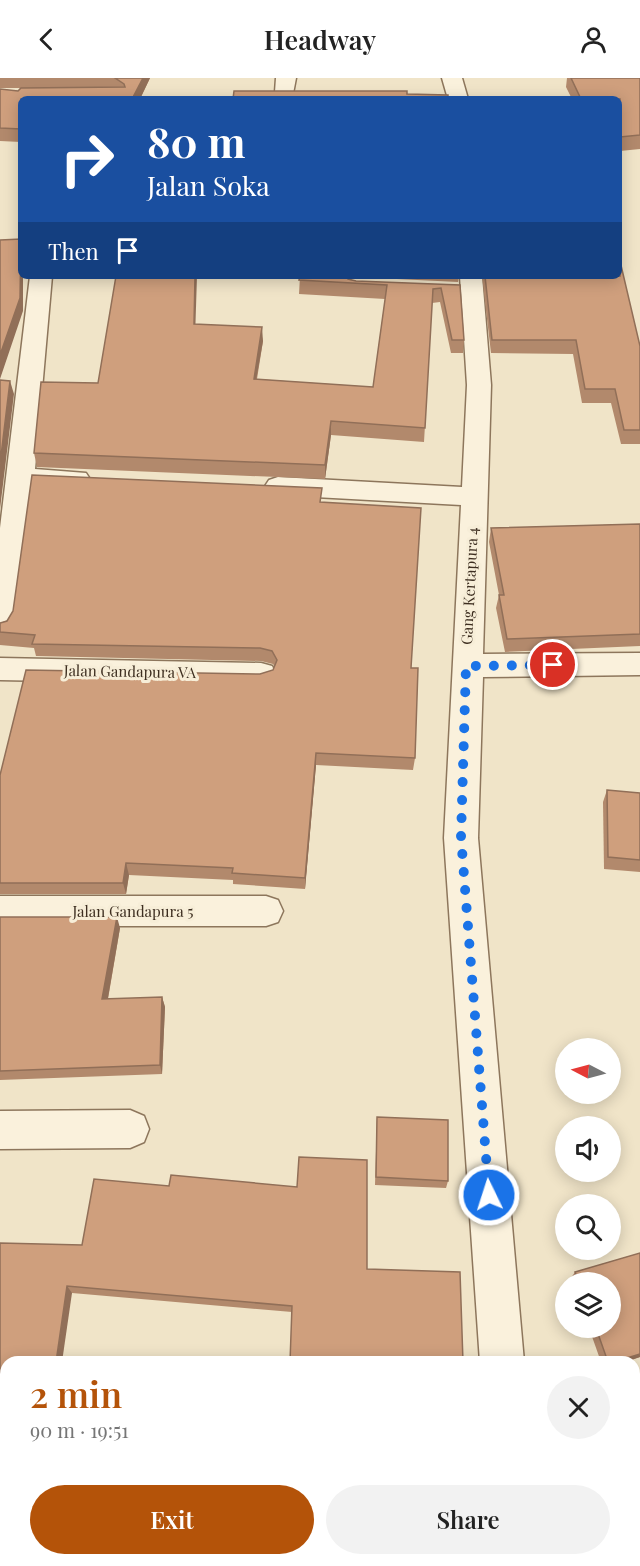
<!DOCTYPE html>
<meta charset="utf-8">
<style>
:root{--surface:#fff;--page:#f2f2f2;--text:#222;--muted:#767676;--accent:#b45309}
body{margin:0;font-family:"Playfair Display",serif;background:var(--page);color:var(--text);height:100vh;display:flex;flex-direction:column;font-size:22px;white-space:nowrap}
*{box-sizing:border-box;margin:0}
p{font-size:20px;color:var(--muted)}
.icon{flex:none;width:33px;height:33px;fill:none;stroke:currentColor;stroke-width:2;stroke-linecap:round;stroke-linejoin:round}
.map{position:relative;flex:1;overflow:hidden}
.sheet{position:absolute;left:0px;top:1278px;width:640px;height:210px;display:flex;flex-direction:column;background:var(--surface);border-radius:18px 18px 0 0;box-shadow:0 3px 15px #0003}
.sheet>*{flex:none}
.guide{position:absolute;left:18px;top:18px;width:604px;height:183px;border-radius:9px;box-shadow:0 3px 15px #0003;background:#1a4fa0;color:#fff;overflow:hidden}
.needle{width:39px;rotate:276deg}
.buttons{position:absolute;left:555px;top:960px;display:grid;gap:12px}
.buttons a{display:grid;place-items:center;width:66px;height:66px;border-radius:50%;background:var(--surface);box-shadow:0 3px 15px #0003;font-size:30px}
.pin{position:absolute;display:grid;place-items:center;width:51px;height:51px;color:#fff;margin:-26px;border:3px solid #fff;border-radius:50%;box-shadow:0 2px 6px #0007}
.me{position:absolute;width:66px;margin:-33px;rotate:356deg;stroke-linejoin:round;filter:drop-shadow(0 0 4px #0008)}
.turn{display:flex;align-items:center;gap:21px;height:126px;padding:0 30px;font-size:27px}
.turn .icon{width:78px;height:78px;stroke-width:2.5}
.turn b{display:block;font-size:42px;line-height:51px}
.then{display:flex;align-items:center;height:57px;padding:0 30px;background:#0003;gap:12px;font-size:22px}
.round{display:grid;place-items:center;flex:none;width:63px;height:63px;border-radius:32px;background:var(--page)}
.overview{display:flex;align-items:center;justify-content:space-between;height:102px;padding:0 30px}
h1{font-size:36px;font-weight:600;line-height:45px;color:var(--accent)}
.cta{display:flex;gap:12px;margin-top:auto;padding:12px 30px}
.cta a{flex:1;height:69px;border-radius:36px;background:var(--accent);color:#fff;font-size:24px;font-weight:600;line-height:69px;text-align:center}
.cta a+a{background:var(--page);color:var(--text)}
header{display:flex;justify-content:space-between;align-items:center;height:78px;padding:0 30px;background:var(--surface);font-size:27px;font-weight:600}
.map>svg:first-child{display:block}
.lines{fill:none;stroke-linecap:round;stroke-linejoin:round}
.minor-casing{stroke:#8d765c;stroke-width:3}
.minor{fill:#faf1dc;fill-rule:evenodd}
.wall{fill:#b2896c}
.shaded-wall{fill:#916f58}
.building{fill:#cf9f7d;stroke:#916f58;stroke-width:1.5}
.route{stroke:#1a73e8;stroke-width:10;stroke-dasharray:0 18}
.labels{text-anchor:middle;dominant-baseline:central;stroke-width:6;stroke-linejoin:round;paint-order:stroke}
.street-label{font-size:15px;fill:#3d2e20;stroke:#f7eed8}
</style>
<header><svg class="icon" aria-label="back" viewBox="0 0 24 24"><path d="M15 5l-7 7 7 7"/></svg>Headway<svg class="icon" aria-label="person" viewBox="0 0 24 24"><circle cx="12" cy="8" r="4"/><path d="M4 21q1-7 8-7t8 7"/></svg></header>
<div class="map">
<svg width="640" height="1488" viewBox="0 0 640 1488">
<rect width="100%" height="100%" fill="#f0e4c8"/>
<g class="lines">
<defs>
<g id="minor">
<path d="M276,0H296L292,21H268L275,14Z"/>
<path d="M442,0H462L468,21H448Z"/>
<path d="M30,198H52L35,391L86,395L90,401L86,407L77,410L33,408L15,546L10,554L0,557V450Z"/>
<path d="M460,198H482L491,307L483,576L640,575V597L483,599L478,760L524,1284H480L444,760L461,427L278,417L269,414L265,408L269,402L278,399L462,409L467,307Z"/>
<path d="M0,580L261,585L272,588L276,596L272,604L261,607L0,602Z"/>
<path d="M0,818H266L278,822L283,833L278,844L266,848H0Z"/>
<path d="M130,1032L144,1038L149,1051L144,1064L130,1070L0,1071V1033Z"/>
<path d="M499,1482H545L546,1488H500Z"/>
</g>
</defs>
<use href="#minor" class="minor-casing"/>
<use href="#minor" class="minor"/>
</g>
<g class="wall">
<path d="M0,0H150L140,21H21V64L0,63V11L18,13L20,10H0Z"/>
<path d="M567,0H640V71L620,73V21H572L566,9Z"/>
<path d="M300,198H459L458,204L356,199L348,201L356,203L460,207L464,262L463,275H451L440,224L432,225L424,364L331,357L325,401L37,389L34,375L98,305L196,246L263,263L257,301L373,309L385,221L299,216Z"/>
<path d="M482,198H620L640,268V366H621L611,325H582L573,276L491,275Z"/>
<path d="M321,424L411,590L415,680L413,692L316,687L305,811L233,806V802L129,797L126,816H0V697L260,596L273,592L275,589L273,586L261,583L36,578L34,570L0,567V545Z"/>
<path d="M640,446V568L505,574L496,530L499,517L489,464L491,450Z"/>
<path d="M607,712L640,715V794L604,791L603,724Z"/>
<path d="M0,839L120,850L108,921L162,919L165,929L162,996L0,1002Z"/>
<path d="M377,1039L448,1103L446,1110L375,1107Z"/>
<path d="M169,1108L297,1109L292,1234L72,1215L6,1284V1330H0V1165L82,1167Z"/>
<path d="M640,1175V1279L625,1284H601L589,1250H610V1204H572L571,1200L575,1194Z"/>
<path d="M6,1482H253V1484L236,1482L237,1488H0Z"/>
</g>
<g class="shaded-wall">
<path d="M143,0H150L140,21H132Z"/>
<path d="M21,161V198H23V233L0,301V277Z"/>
<path d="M195,198H197L195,260L194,246Z"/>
<path d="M342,198H356V199L346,202Z"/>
<path d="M262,249L263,263L254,314V301Z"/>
<path d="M10,303L14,316L0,431V386Z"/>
<path d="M331,343V357L325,401V387Z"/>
<path d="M316,675V687L305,811V800Z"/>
<path d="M126,785L129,797L126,816L123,805Z"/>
<path d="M117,839L120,850L106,931L102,921Z"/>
<path d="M162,919L165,929L162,996L160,987Z"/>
<path d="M67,1208L72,1215L62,1284H56Z"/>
<path d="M640,1276V1279L625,1284H614Z"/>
</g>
<g class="building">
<path d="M115,0H143L132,21H21V51L0,50V11L18,13L21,10L125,9L124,6Z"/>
<path d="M571,0H640V57L620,59V21H581Z"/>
<path d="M234,13H407V16L448,17V21H233Z"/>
<path d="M21,161L20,220L0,277V162Z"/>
<path d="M620,183L640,268V352H624L615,311H585L576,262H492L485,198H620Z"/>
<path d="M116,198H195L194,246L262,249L254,301L373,309L387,207L299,202L300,198H345L348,201L356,203L460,207L464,262H452L441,210L433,211L425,350L331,343L325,387L34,375L41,304L98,305Z"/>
<path d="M0,302L10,303L0,386Z"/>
<path d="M32,397L322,410L320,424L421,430L411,590H418L415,680L316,675L305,800L232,795L233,790L126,785L123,805H0V697L26,592L260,596L273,592L277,582L272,573L260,570L32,566L35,557L0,554V545L7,543L13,533Z"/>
<path d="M640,446V556L507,561L499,517H504L491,450Z"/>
<path d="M607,712L640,715V782L608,779Z"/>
<path d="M0,839H117L102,921L162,919L160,987L0,993Z"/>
<path d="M377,1039L448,1042V1103L376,1099Z"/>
<path d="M299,1079L367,1082V1191L460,1194L463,1284H290L292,1228L67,1208L56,1284H6V1326H0V1165L82,1167L94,1101L169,1108L171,1097L297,1109Z"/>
<path d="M640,1175V1276L614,1284H608L596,1250H610V1204H579L575,1194Z"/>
<path d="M0,1431H6V1482H235V1488H0Z"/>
<rect x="333" y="1482" width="125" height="6"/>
</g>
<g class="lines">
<path class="route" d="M489,1117L461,759L466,588L553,587"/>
</g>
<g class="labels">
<g class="street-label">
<text transform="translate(469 508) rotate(-87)">Gang Kertapura 4</text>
<text transform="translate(130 593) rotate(1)">Jalan Gandapura VA</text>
<text x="133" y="833">Jalan Gandapura 5</text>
</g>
</g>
</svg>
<div class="buttons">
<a><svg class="needle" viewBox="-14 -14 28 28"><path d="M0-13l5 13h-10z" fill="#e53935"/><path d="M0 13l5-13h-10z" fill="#767676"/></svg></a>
<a><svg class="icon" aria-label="sound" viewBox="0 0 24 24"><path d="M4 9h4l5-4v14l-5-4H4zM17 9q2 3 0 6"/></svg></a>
<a><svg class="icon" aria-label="search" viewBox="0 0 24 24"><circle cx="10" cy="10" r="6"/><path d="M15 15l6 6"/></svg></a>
<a><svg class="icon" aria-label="layers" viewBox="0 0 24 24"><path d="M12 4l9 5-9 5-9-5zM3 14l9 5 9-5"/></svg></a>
</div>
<div class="pin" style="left:553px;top:587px;background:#d93025"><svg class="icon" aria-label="arrive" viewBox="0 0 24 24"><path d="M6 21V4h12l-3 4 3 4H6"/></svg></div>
<svg class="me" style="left:489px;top:1117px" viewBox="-20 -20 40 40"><circle r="17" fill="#1a73e8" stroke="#fff" stroke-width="3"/><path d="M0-11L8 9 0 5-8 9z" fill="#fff"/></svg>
<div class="guide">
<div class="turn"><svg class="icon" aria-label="right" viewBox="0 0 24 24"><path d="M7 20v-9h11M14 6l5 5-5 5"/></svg><div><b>80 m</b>Jalan Soka</div></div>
<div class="then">Then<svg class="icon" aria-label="arrive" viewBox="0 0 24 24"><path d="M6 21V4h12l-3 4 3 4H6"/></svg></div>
</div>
<section class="sheet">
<div class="overview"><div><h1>2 min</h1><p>90 m · 19:51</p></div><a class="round"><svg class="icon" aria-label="close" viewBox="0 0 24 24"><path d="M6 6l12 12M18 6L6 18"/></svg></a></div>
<div class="cta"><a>Exit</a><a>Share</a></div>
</section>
</div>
